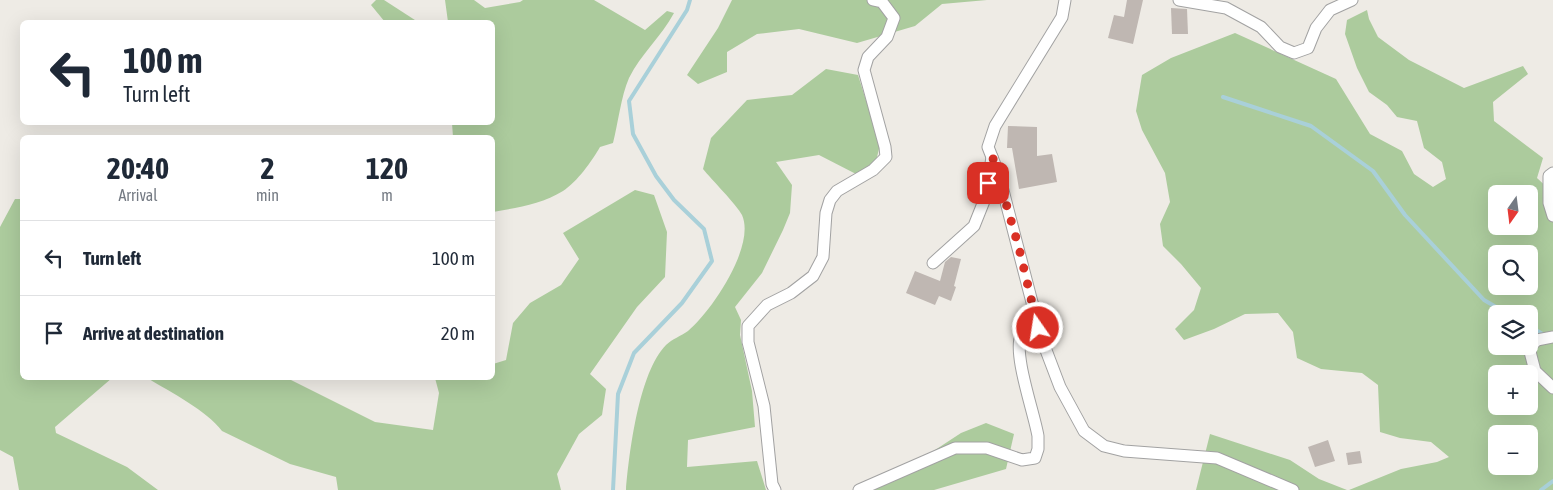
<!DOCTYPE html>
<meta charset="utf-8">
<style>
:root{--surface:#fff;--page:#f6f6f7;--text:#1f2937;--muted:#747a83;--line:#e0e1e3}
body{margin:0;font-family:"Asap Condensed",sans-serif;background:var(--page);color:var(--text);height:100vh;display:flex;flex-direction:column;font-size:19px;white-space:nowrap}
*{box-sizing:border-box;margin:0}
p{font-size:16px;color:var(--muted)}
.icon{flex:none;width:28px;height:28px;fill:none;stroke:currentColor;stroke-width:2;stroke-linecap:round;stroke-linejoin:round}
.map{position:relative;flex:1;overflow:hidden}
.side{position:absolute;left:20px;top:135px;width:475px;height:245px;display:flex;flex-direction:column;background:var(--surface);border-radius:8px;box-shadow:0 5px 20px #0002}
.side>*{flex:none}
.guide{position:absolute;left:20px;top:20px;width:475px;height:105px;border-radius:8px;box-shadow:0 5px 20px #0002;background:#fff;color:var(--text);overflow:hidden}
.needle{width:32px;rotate:194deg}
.buttons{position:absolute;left:1488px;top:185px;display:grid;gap:10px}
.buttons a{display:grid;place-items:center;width:50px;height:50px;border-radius:8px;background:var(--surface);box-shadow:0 5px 20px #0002;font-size:25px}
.pin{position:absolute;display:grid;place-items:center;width:42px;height:42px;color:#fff;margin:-21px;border-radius:10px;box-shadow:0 2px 8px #0006}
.me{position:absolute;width:55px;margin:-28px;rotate:347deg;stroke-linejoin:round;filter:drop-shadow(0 0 4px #0008)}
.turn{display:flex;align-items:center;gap:18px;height:105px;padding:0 20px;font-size:22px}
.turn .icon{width:65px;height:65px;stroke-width:2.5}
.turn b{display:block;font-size:35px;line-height:42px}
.eta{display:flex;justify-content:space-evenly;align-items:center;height:85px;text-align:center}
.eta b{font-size:30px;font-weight:700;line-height:35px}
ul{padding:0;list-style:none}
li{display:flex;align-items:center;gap:15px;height:75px;padding:0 20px;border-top:1px solid var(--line)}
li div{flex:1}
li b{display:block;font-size:19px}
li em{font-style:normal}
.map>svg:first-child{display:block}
.forest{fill:#accb9d;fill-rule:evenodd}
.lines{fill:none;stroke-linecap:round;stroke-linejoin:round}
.stream{stroke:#a9d0d9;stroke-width:4}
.building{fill:#bfb7b2}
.minor-casing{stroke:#a2a2a2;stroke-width:13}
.minor{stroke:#fff;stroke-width:11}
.route{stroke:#d93025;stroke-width:9;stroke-dasharray:0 16.2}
</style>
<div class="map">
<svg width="1553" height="490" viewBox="0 0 1553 490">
<rect width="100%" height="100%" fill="#eeebe5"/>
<g class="forest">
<path d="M376,0H384L418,22H385L371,5Z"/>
<path d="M445,0H474L485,8L520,2L523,0H594L645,30L667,11L674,13C661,37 641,54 629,78C621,96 618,124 613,143L600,147C592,161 577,182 563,191C542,204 516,208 493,212L492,138L453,137L452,123L492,122V22H448Z"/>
<path d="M732,0H987L942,4L915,26L857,43L799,29L757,34L727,52V72L698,84L687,75L718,28Z"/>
<path d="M1367,10L1369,19L1378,37L1409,60L1464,88L1523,66L1528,74L1493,102L1494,121L1543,158L1537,178L1553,193V490H1349L1401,469L1437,462L1449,457L1431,442L1400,438L1380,432L1378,385L1362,373L1321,369L1297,358L1293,332L1278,313L1245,314L1214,329L1184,340L1175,329L1194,310L1201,288L1181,264L1163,246L1160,224L1170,202L1165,173L1142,130L1136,111L1142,75L1171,58L1235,33L1336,79L1370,134L1402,151L1414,174L1433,187L1446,179L1442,162L1424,148L1417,121L1397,117L1387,105L1369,92L1357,68L1345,34L1347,20ZM1496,194H1529V226H1496ZM1496,254H1529V286H1496ZM1496,314H1529V346H1496ZM1496,374H1529V406H1496ZM1496,434H1529V466H1496Z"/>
<path d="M826,69L858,75L880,145L876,161L856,174L819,155L776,162L792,185L790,213L783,230L762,273L735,307L741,320L740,335L752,391L755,427L688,440L687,467L757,461L766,490H626C629,453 639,372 666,345C672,339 681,336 688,331C711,312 756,246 742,215C737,205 711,179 703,169L711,138L747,100L792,95Z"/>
<path d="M635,190L654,195L667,232L665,277L637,307L590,374L606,389L602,415L579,434L557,474L561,490H338L336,477L290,464L222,431C206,410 172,393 149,379L150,378H287L375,422L433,430L439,393L435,378H492L493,364L506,360L513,323L530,303L561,285L579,259L563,233Z"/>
<path d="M15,199H22V378H112L55,427L56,433L127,467L158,490H19L13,457L0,450V227Z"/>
<path d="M986,423L1014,434L1006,469L934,490H874L961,433Z"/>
<path d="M1210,434L1290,460L1319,479L1347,490H1196Z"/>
</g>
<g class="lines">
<g class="stream">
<path d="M1223,97L1311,126L1373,171L1405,215L1484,300L1508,314"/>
<path d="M1529,326L1546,336"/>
<path d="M613,490L618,394L634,353L682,303L712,261L704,229L674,200L656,176L633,134L629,101L687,10L690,0"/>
<path d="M1541,490L1553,481"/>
</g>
</g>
<g class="building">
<path d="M1127,0H1143L1133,44L1108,38L1114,15L1124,17Z"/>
<path d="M1171,8L1187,9L1188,34H1172Z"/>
<path d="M1008,126L1037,127V156L1052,154L1057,182L1019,189L1012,148H1007Z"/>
<path d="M951,257L961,259L954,286L956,287L951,301L939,296L935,305L906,293L915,271L940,281L945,262Z"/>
<path d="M1328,440L1335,461L1315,467L1308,447Z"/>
<path d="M1360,451L1362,463L1348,465L1346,453Z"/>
</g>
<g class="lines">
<defs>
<g id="minor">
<path d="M1065,0L1062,17L995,126L988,147L999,175L1041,337L1060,387L1084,431L1104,446L1124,451L1217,458L1293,490"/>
<path d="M1179,0L1226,8L1261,27L1280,47L1294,53L1308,48L1316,28L1330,10L1352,0"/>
<path d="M1553,173L1549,176V203L1553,216"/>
<path d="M933,263L974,226L986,196L992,157"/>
<path d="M1553,337L1537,340L1529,348L1535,371L1553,388"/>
<path d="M775,490L772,484L764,406L748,342V326L767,305L791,293L813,276L823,257L826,213L830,200L837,191L873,170L886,157L885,147L864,70L868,57L887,37L894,18L882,2L873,0"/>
<path d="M859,490L955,448H987L1022,460L1035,458L1038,449V436C1034,412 1013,355 1021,335C1023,327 1029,323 1036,318"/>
</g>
</defs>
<use href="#minor" class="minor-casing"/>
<use href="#minor" class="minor"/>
</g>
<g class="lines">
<path class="route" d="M988,183L992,155L1019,248L1038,328"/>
</g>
</svg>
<div class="buttons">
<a><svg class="needle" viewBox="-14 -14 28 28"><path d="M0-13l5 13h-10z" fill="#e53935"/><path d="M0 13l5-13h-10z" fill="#747a83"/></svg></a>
<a><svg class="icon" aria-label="search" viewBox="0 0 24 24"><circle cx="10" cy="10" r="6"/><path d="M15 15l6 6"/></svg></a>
<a><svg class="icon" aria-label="layers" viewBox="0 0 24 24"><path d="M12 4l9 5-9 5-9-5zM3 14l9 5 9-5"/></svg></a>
<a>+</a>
<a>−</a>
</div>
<div class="pin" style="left:988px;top:183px;background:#d93025"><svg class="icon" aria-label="arrive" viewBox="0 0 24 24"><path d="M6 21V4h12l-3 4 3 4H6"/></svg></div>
<svg class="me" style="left:1038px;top:328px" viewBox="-20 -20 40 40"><circle r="17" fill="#d93025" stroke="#fff" stroke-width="3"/><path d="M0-11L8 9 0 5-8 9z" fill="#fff"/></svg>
<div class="guide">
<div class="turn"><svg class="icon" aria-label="left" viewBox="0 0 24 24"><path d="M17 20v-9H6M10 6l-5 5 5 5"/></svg><div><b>100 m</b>Turn left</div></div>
</div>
<section class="side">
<div class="eta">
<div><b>20:40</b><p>Arrival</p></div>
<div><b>2</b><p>min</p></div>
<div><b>120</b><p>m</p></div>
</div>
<ul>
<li><svg class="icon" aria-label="left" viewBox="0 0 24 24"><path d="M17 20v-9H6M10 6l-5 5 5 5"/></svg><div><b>Turn left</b></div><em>100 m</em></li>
<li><svg class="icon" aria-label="arrive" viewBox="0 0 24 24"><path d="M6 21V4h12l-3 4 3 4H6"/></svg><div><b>Arrive at destination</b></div><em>20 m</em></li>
</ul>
</section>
</div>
